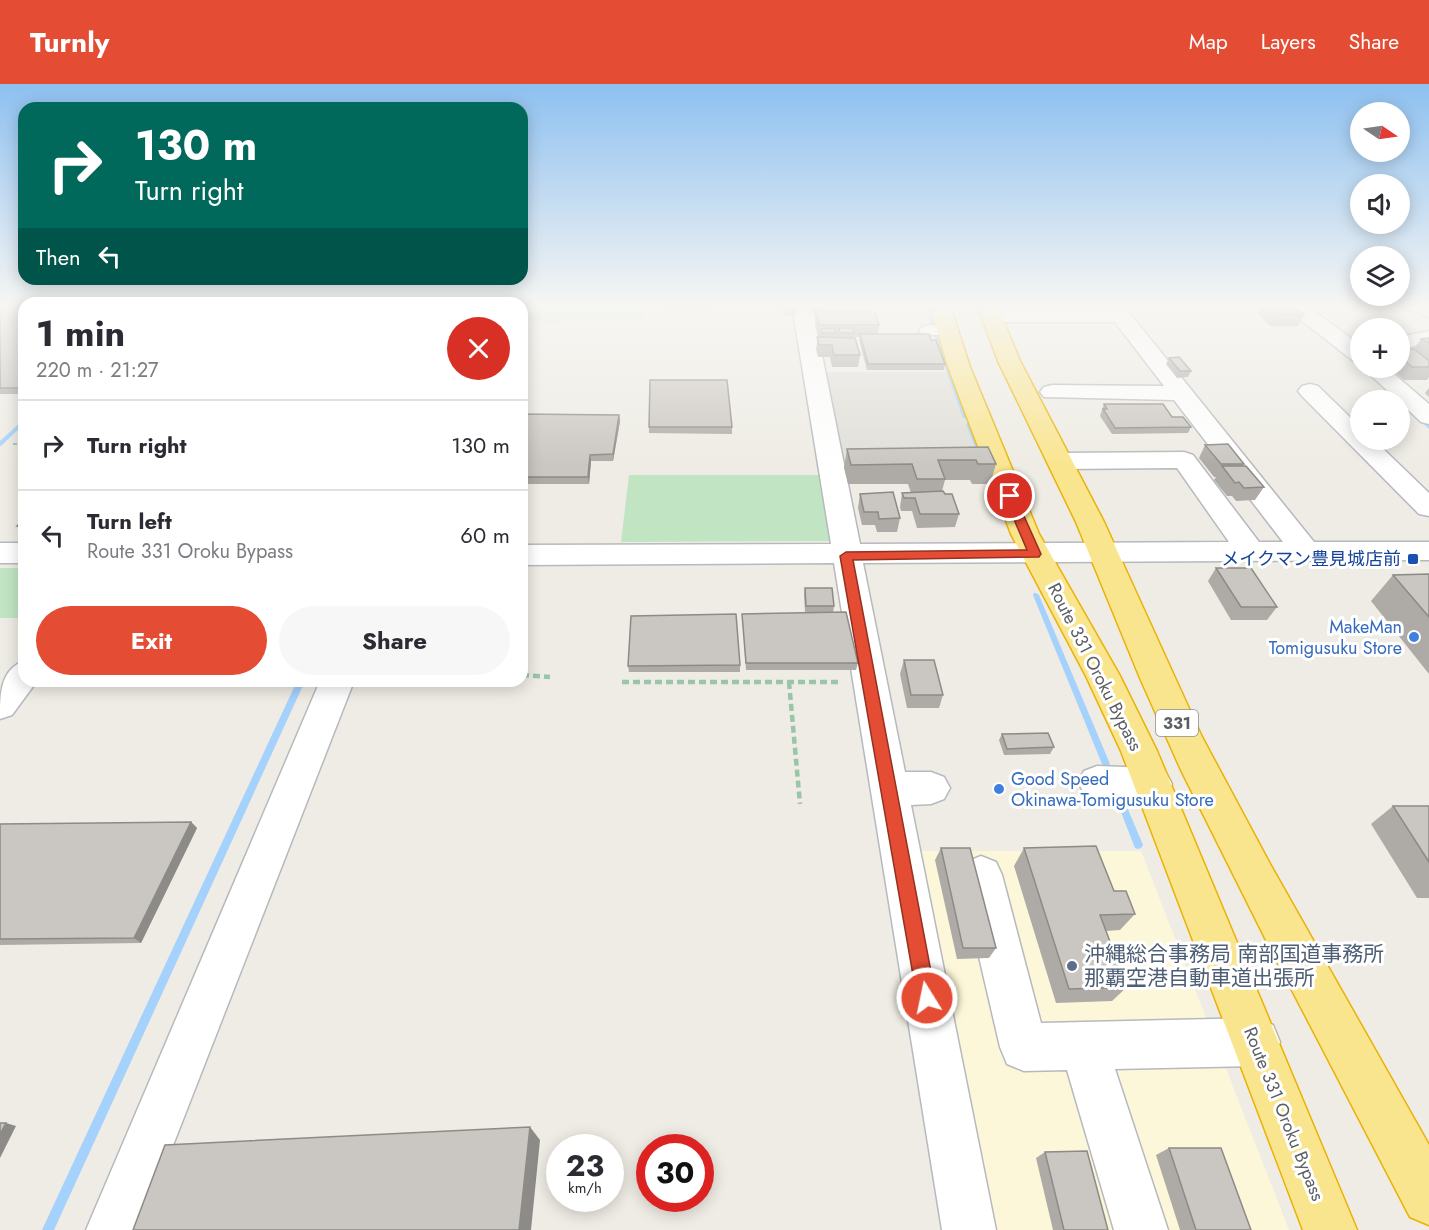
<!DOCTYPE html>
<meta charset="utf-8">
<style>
:root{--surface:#fff;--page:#f7f7f7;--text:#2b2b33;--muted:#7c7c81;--line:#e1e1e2;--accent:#e44c33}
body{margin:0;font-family:Jost,"Noto Sans JP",sans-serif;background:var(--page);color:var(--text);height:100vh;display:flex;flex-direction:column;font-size:22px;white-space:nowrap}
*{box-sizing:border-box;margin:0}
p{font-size:20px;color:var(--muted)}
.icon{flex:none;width:33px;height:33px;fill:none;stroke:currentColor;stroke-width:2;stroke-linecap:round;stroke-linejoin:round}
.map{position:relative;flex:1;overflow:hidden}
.details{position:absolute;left:18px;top:213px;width:510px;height:390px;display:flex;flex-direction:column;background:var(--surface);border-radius:18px;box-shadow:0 3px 15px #0003}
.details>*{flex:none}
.top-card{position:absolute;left:18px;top:18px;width:510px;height:183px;border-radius:18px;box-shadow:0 3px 15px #0003;background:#00695c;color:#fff;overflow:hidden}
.needle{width:39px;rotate:103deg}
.buttons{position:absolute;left:1350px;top:18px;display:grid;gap:12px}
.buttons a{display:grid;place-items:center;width:60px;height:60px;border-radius:50%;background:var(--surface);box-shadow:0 3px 15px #0003;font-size:30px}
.speed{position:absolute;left:546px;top:1050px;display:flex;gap:12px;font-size:30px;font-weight:700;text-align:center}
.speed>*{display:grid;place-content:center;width:78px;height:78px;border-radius:50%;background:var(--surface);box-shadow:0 3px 15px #0003;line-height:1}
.speed small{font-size:15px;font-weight:400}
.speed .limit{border:9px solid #d22;background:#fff;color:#111}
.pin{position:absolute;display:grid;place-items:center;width:51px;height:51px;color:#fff;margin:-26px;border:3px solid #fff;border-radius:50%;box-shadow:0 2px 6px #0007}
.me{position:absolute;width:66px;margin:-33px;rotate:350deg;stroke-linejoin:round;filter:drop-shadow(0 0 4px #0008)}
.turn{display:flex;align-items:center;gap:21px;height:126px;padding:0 18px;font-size:27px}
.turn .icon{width:78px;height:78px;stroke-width:2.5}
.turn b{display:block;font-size:42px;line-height:51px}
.then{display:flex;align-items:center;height:57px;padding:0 18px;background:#0003;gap:12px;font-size:22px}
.round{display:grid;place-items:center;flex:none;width:63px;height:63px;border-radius:32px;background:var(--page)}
.headline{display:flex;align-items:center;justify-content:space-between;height:102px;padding:0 18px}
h1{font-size:36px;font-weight:700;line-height:45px}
.primary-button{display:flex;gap:12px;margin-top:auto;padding:12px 18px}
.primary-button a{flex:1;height:69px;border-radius:36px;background:var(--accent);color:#fff;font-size:24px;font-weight:700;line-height:69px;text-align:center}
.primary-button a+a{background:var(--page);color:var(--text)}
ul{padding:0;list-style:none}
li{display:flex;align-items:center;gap:18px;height:90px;padding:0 18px;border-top:2px solid var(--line)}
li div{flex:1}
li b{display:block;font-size:22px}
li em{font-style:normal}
header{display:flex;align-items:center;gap:36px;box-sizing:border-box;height:84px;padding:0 30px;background:var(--accent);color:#fff}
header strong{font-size:28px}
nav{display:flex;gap:33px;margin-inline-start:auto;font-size:21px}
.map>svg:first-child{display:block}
.commercial{fill:#fdf7da}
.industrial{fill:#dfded8}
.green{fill:#c1e5c3}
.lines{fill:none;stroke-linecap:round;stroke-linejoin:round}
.stream{fill:#a5d1fd;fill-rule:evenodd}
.minor-casing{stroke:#b6b9bd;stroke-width:3}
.highway-casing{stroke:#ebb206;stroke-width:3}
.path-far1{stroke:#9ac5a9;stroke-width:2;stroke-dasharray:4 2;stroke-linecap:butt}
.path{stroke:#9ac5a9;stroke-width:4.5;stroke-dasharray:7 4;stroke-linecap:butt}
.minor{fill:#fff;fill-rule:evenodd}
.highway{fill:#fae58f;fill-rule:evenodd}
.wall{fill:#aeaaa6}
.shaded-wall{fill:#8d8b87}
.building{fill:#cac6c1;stroke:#8d8b87;stroke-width:1.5}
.route{fill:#e44c33;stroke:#943121;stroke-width:1.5}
.transit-dot{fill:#1a4fb4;stroke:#fff;stroke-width:2}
.shop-dot{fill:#3f7fe0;stroke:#fff;stroke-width:2}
.service-dot{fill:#5c6f8a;stroke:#fff;stroke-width:2}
.labels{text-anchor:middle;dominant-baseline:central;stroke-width:6;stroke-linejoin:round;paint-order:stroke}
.shield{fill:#fff;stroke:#8d8f92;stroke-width:1.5}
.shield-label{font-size:16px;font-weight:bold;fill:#5c5f64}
.transit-label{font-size:18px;fill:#164399;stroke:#fff;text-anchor:end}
.shop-label{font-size:18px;fill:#366cbe;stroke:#fff;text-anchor:end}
.street-label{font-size:18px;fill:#5c5f64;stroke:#fff}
.near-service-label{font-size:21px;fill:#4e5e75;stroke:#fff;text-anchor:start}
</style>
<header>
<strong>Turnly</strong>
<nav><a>Map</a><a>Layers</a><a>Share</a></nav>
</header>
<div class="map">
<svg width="1429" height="1146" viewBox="0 0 1429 1146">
<rect width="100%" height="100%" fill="#eeece4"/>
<path class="commercial" d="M915,767H1141L1289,1146H992Z"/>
<path class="industrial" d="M821,288H947L983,379L838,380Z"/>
<g class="green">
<path d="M522,221H645L644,236L522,238Z"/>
<path d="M629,391H824L835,457L621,458Z"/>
<rect x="0" y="484" width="24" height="50"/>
</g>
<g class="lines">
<g class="stream">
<path d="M926,224L930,225L935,245L931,244Z"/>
<path d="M933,248L937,249L969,334L968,335L963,334L933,249Z"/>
<path d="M1346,269H1350L1360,279V282H1358L1346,271Z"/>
<path d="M1417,330L1429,340V345L1415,333L1414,332Z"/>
<path d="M24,335V340L2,361L0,362V357Z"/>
<path d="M969,338L972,340L984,370L983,371H979L978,370L966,340Z"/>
<path d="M1034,509H1036L1039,511L1110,680L1109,682L1106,684L1103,682L1102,680L1033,511Z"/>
<path d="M297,597H305L54,1146H42Z"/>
<path d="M1123,719L1126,720L1127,723L1143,761L1141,764L1138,765L1135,764L1119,723L1120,720Z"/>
</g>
<defs>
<g id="minor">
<path d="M792,221H812L860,460L1229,458L1177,384L1060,385L1051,382L1047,377L1051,372L1060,369L1184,368L1193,371L1259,458H1283L1174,316L1044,313L1040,308L1044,303L1052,301L1164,302L1115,238H991L984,236L981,232L984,228L991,226H1106L1102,221H1123L1314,458H1429V476L863,479L905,688H931L944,693L950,704L944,715L931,720L911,721L996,1146H942L834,479L522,481V461L831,460Z"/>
<path d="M1282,221H1306L1360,261V277L1352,276Z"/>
<path d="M1407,221H1429V233L1410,225Z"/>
<path d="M929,241L954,243L957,247L954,251H922L919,247L922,243Z"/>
<path d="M1429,247V259L1400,265V253Z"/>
<path d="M1363,284H1387L1429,320V340L1421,338Z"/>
<path d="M1310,300L1318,302L1360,343V356H1374L1429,409V432L1419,430L1302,312L1298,307L1302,302Z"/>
<rect x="0" y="459" width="24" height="20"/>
<path d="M24,577V597H37L12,631L0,635C0,610 0,586 24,577Z"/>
<path d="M320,597H354L140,1146H86Z"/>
<path d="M1097,682L1153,684L1166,689L1172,700L1166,711C1143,720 1107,718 1084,709L1078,698L1084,687Z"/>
<path d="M981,772L996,778L1002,791L1041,939L1256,934L1273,941L1280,958L1273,975L1256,982L1115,985L1168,1146H1114L1067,986L1024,987L1007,980L1000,963L960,791L966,778Z"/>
</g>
<g id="highway">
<path d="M930,221H950L970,283L1039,450L1120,592L1157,667L1357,1146H1303L1121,667L1086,592L1011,450L948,283Z"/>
<path d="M977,221H997L1020,277L1104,438L1202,653L1270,780L1429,1061V1141L1410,1133L1269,862L1181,686L1140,594L1076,438L998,277Z"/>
</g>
</defs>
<use href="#minor" class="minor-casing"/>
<use href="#highway" class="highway-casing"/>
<path class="path-far1" d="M13,360H24"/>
<g class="path">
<path d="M522,591L550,593"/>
<path d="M622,598H841"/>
<path d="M789,598L800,720"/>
</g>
<use href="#minor" class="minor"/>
<use href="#highway" class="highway"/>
</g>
<g class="wall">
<path d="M24,221V310H0V226Z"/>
<path d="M656,221H716V225H657Z"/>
<path d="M722,221H783L782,224H722Z"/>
<path d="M783,221L796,226V232H784Z"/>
<path d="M812,221H824V228L879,241L878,250L931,256L945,280L944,286H867L859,256L860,253H854V254L860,271L858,283H832L830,273H818L816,265L818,253L815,240L816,232L812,228Z"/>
<path d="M1263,221H1287L1305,230L1298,242H1270L1258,230Z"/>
<path d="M1429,254V293L1427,296H1404L1390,284H1400V265H1414L1421,255Z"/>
<path d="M1169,274L1191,287L1188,293L1177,294L1166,280Z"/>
<path d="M1429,304V313L1425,309Z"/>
<path d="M1104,320L1172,333L1191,343L1188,349L1112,350L1100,332Z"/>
<path d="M522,330L619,331L620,337L613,377H591L589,400H522Z"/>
<path d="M649,343H732V350L649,349Z"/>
<path d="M1205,361L1244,380L1243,382L1264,403L1255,416L1236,417L1232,412H1227L1214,396L1216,393H1214L1199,374Z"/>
<path d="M988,363L996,380L990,400H972L970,396H945L942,407L959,430L955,443L917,444L912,427H901L900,423L902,409H911L908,400H848L844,384L847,365Z"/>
<path d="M860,410L900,434L897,448H877L875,441H862L858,424Z"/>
<path d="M24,435V449H23L17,442Z"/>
<path d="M1216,484L1277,523L1267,536H1231L1208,497Z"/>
<path d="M1429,490V590L1371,517L1393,491Z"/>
<path d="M805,504L834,522L833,529L858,579L856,586H746L742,530L827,529L805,528L804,510Z"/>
<path d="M904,576L943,611L939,624H907L900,590Z"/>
<path d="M740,581V588H629L628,582Z"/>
<path d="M1002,650L1054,663L1050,670L1004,671L999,656Z"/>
<path d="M1393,722H1429V814H1417L1371,740Z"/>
<path d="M191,738L197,744L141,859L0,861V740Z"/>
<path d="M941,764L996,864L989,874L957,875L935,776Z"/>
<path d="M1024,764L1114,807L1135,830L1120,846L1106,847L1127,903L1112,917L1056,919L1014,782Z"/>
<path d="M1169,1064L1251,1146H1180L1156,1071Z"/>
<path d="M1045,1068L1108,1146H1053L1036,1074Z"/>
</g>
<g class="shaded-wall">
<path d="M619,331L620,337L613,377V370Z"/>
<path d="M590,371L591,377L589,400L588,393Z"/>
<path d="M191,738L197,744L141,859L134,854Z"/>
<path d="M6,1039L16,1042L0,1074V1050Z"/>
<path d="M530,1043L540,1056L531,1146H519Z"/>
</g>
<g class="building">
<path d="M7,221H24V304H0V226Z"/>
<path d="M783,221H795L796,226H784Z"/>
<path d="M1267,221H1287L1305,230H1276Z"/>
<path d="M816,228H875L879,241H819Z"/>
<path d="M834,244L836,249H822L821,245Z"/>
<path d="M839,244H853L854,249H840Z"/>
<path d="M860,250H929L931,256H936L945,280H868Z"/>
<path d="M817,253L855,254L860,271H834L832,261H819Z"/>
<path d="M1429,254V259L1421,255Z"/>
<path d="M1400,265H1414L1429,277V283H1412L1400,272Z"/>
<path d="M1179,273L1191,287H1180L1169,274Z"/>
<path d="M650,296H727L732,343H649Z"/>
<path d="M1104,320H1163L1172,333H1183L1191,343L1115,344L1103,325H1107Z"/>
<path d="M522,330L619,331L613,370L590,371L588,393H522Z"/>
<path d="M1228,360L1244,380H1221L1205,361Z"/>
<path d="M988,363L996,380H978L976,376H938L945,395H917L912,380L851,381L847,365Z"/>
<path d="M1222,382H1246L1264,403L1244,404L1239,398L1235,399Z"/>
<path d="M943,407L945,410H952L959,430H920L915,414H904L902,409Z"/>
<path d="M893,408L900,434L879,435L878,428H864L860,410Z"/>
<path d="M24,435V442H17Z"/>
<path d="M1216,484H1251L1277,523H1241Z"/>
<path d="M1429,490V533L1393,491Z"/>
<path d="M805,504H832L834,522H806Z"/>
<path d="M846,528L858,579H746L742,530Z"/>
<path d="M736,530L740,581L628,582L631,532Z"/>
<path d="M904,576H934L943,611H911Z"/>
<path d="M1048,649L1054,663L1007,665L1002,650Z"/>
<path d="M1393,722H1429V778Z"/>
<path d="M191,738L134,854L0,855V740Z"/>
<path d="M1096,762L1114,807H1126L1135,830L1100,831L1127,903L1069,905L1024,764Z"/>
<path d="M941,764H970L996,864H963Z"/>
<path d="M0,1039H6L0,1050Z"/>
<path d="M530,1043L519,1146H133L165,1061Z"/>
<path d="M1169,1064H1221L1251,1146H1196Z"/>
<path d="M1087,1067L1108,1146H1064L1045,1068Z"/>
</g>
<linearGradient id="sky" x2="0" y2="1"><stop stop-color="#8dc0f0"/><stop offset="0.58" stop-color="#f7f6f3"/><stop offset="1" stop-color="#f7f6f3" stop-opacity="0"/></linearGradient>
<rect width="1429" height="382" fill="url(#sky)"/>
<path class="route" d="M1010,408L1015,412L1041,470L1039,473L853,476L936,914L933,921L927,924L920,921L917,914L840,472L846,468L1027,466L1004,412Z"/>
<rect class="transit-dot" x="1407" y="469" width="12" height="12" rx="3"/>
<g class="shop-dot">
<circle cx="1414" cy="553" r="6"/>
<circle cx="999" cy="705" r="6"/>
</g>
<circle class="service-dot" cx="1072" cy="882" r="6"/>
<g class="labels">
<rect class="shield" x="1156" y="626" width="42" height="26" rx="4.5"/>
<g class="shield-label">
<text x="1177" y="639">331</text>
</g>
<g class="transit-label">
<text x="1401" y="475">メイクマン豊見城店前</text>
</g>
<g class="shop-label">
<text x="1402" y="543">MakeMan<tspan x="1402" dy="21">Tomigusuku Store</tspan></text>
<text x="1011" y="695" text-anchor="start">Good Speed<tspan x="1011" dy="21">Okinawa-Tomigusuku Store</tspan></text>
</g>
<g class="street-label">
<text transform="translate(1095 583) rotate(63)">Route 331 Oroku Bypass</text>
<text transform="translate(1284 1030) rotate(68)">Route 331 Oroku Bypass</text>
</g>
<g class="near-service-label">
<text x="1084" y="870">沖縄総合事務局 南部国道事務所<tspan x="1084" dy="24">那覇空港自動車道出張所</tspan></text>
</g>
</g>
</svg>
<div class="buttons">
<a><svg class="needle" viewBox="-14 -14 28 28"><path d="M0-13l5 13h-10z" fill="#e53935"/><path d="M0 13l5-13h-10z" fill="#7c7c81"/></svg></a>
<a><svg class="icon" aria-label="sound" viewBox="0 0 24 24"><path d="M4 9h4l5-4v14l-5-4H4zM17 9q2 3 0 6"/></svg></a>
<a><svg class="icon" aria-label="layers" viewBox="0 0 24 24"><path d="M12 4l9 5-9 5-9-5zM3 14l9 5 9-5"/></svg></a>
<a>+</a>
<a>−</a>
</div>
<div class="speed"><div>23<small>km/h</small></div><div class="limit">30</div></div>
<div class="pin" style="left:1010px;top:412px;background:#d93025"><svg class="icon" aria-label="arrive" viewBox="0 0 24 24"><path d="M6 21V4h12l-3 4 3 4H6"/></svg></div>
<svg class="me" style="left:927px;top:914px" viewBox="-20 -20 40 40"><circle r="17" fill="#e44c33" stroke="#fff" stroke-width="3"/><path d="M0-11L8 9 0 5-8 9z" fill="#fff"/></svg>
<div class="top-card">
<div class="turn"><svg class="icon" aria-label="right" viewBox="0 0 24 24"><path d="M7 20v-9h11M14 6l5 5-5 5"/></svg><div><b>130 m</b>Turn right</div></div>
<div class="then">Then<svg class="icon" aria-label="left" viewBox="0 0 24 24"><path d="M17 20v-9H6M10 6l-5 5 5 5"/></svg></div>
</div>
<section class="details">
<div class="headline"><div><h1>1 min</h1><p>220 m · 21:27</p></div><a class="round" style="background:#d93025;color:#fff"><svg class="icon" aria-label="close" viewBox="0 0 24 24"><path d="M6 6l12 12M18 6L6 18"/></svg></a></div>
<ul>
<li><svg class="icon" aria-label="right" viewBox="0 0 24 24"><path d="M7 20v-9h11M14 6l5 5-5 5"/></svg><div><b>Turn right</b></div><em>130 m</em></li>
<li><svg class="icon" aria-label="left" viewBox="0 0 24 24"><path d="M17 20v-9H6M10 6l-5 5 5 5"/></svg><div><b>Turn left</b><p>Route 331 Oroku Bypass</p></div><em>60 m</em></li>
</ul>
<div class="primary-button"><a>Exit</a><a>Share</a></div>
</section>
</div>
